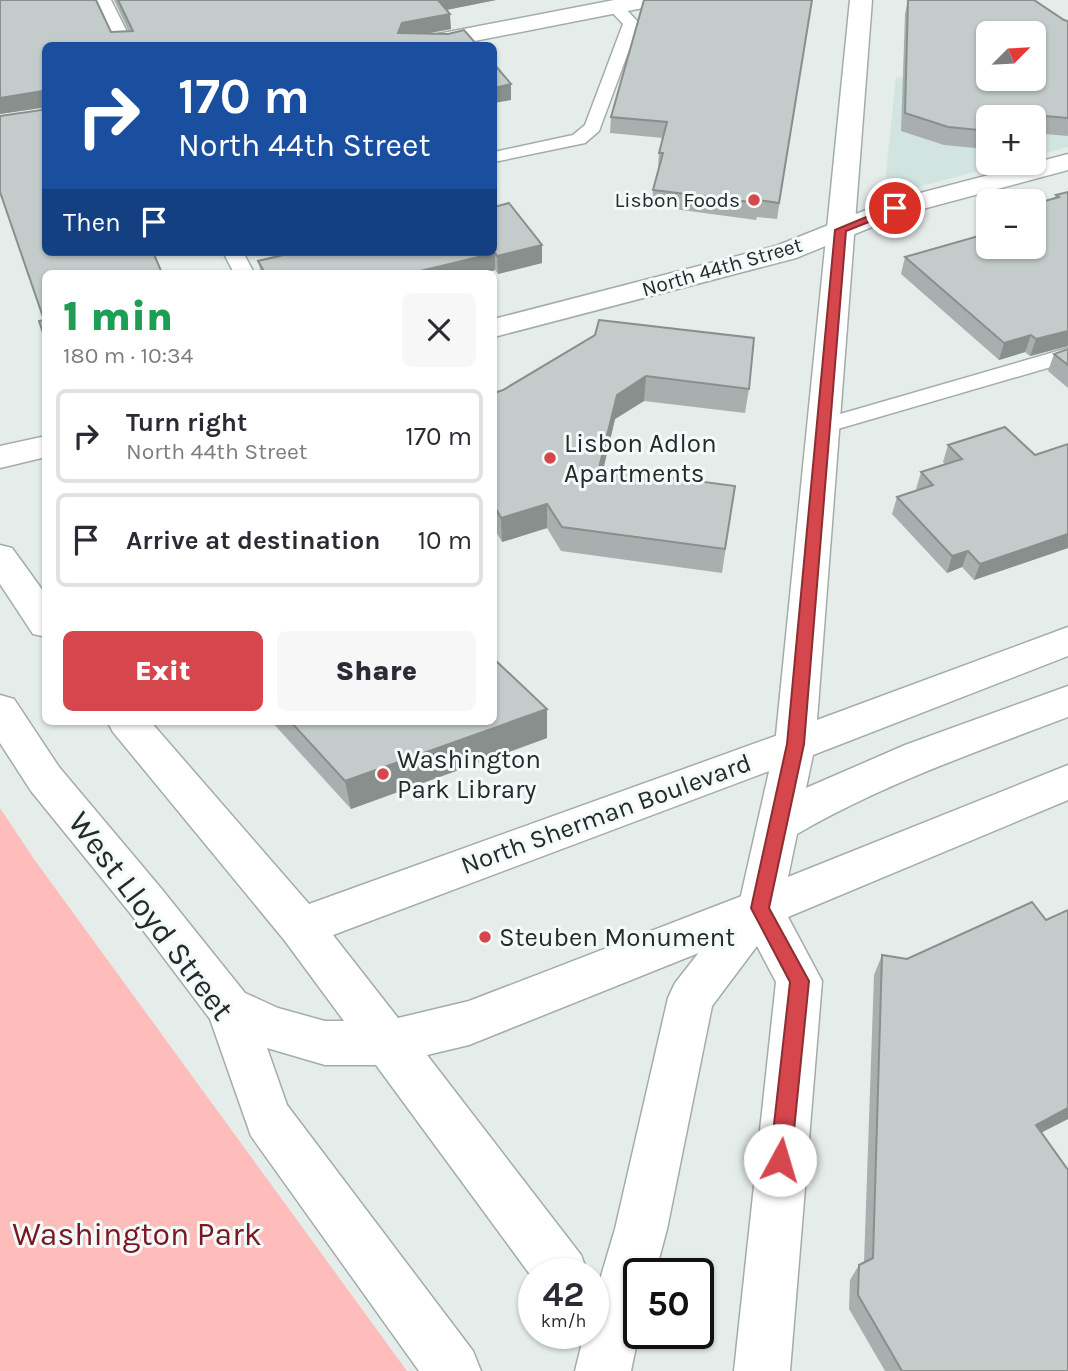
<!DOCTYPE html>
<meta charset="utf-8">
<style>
:root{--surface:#fff;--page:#f7f7f7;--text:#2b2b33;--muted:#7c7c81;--line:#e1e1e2;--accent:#d6464d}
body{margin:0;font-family:Karla,sans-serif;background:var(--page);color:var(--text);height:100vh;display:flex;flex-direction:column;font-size:26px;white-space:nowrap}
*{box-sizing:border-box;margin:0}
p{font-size:23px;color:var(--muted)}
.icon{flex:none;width:38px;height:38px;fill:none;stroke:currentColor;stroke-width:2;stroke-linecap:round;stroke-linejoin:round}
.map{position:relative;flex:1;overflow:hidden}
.details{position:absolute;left:42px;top:270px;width:455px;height:455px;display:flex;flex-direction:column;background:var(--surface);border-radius:10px;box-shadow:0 2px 5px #0004}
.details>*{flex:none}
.banner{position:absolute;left:42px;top:42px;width:455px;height:214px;border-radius:10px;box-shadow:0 2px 5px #0004;background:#1a4fa0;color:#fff;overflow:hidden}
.needle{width:46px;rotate:66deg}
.tools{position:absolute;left:976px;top:21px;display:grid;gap:14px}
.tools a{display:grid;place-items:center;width:70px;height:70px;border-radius:10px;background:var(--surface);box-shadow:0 2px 5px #0004;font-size:35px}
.speed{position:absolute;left:518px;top:1258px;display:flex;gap:14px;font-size:35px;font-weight:700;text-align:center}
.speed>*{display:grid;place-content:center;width:91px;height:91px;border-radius:50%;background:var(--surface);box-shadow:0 2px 5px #0004;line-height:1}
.speed small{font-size:18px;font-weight:400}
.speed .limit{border:4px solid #111;border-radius:10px;background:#fff;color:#111}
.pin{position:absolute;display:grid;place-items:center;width:60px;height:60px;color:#fff;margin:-30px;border:4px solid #fff;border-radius:50%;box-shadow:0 2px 7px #0007}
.me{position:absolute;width:77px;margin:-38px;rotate:6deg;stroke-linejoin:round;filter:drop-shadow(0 0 5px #0008)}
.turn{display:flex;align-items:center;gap:24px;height:147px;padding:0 21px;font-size:32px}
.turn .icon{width:91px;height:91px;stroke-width:2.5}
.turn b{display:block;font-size:49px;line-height:60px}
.then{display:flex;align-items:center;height:66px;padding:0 21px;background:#0003;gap:14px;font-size:26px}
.round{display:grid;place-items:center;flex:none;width:74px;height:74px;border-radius:10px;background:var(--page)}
.head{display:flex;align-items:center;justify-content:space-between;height:119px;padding:0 21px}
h1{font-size:42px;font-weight:800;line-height:52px;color:#1e9e55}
.button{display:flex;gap:14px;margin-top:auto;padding:14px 21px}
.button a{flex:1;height:80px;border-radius:10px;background:var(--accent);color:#fff;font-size:28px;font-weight:800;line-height:80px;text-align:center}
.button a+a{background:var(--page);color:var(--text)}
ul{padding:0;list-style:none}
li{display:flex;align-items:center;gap:21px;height:94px;margin:0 14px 10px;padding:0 7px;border:4px solid var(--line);border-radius:10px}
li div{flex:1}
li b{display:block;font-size:26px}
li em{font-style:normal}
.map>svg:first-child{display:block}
.built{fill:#d2e4e0}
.green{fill:#febdba}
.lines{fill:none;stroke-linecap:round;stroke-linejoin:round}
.service-casing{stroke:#a4acaa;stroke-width:3}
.minor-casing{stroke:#a4acaa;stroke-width:3}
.tertiary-casing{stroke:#a4acaa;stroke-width:3}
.secondary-casing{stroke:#a4acaa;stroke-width:3}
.service{fill:#fff;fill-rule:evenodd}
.minor{fill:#fff;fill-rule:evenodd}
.tertiary{fill:#fff;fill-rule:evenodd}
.secondary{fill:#fff;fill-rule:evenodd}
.wall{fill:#a8afae}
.shaded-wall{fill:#888f8d}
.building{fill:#c3ccca;stroke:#888f8d;stroke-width:2;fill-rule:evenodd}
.route{fill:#d6464d;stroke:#8b2e32;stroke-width:2}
.poi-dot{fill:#d6464d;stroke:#f2fbf9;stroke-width:2.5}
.labels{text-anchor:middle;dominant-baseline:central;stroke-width:6;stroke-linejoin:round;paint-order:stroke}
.far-poi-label{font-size:21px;fill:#272a29;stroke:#f2fbf9;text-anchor:end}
.far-street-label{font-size:21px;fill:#272a29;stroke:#f2fbf9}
.poi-label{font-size:26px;fill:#272a29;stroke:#f2fbf9;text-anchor:start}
.street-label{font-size:26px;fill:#272a29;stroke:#f2fbf9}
.near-street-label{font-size:32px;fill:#272a29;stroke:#f2fbf9}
.near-park-label{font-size:32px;fill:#7c1721;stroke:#f2fbf9}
</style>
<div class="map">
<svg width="1068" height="1371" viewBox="0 0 1068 1371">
<rect width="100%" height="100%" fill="#e5edeb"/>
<path class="built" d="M896,77L1068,91V147L1034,156V117H989V163H1009L914,188L893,186L887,181L886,173Z"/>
<path class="green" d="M0,808L34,859L407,1371H0Z"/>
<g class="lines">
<defs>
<g id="service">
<path d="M95,0H111L134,46H117Z"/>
<path d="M615,2L621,4L639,23L599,131L585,143L494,162V152L573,135L585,125L623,24L607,7Z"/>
<path d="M223,252H243L254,273H234Z"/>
<path d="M1068,348V362L824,433L816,431L812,426L816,421Z"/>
</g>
<g id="minor">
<path d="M614,0H659L656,5L648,7L449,46H401L404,41L412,39Z"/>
<path d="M1068,154V170L904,214L796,258L494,337V319L776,246L886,202Z"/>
<path d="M46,436V457L0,468V446Z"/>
</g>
<g id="tertiary">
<path d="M0,545L12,548L46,595V637L33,634L0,584Z"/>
<path d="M0,695L14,699L59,767L160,887L245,993L278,1008L325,1021H344L285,941L113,732L107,721H150L309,904L781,734L795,729L809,734L815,745L809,756L333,935L398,1018L469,1001L760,889L776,894L782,908L776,922L469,1045L427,1055L581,1255L588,1274H534V1280L376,1065H325L267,1048L287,1105L473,1351L481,1371H419L251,1136L210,1019L130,913L31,791L0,743Z"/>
</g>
<path id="secondary" d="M850,0H872L817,720L1068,627V656L813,755L806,788L905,745L1068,686V717C976,752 883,784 797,834L788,877L1068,765V800L788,917L822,981L790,1371H734L776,982L757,946L712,1006L667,1229L655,1274H639V1332L631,1371H575L584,1334H593V1303L615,1229L668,998L675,983L740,900L775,745Z"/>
</defs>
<use href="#service" class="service-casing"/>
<use href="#minor" class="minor-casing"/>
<use href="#tertiary" class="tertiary-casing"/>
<use href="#secondary" class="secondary-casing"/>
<use href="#service" class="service"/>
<use href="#minor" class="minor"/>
<use href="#tertiary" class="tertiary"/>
<use href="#secondary" class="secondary"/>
</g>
<g class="wall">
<path d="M0,0L111,32H129L114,0H496L446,10L451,29L429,33L478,46H46L44,320L42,108L0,114Z"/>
<path d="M812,0L777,219L757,217L756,220L652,206L653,190L659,169H658L659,153L663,138L610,133L611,117Z"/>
<path d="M908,0H1034L1064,20L1068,21V136L1034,133V117H989V136L985,149L944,145L901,131L905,14Z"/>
<path d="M1068,192V346L1030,356L1025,352L999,360L901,274L905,257L1034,247L1056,195Z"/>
<path d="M542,245V263L498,274L495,270L484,273H261L258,261Z"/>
<path d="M595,335L749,389L745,413L644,401L615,419L603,469L735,486L722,573L561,551L547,528L502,542L494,528V393L503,390Z"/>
<path d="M1068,349V388L1048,371L1054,354Z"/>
<path d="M1068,444V548L974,580L962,567L947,573L892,514L897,497L917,490L916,489L921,472L945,464L943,462L948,445L1035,455Z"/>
<path d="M271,721H494L547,738L351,809Z"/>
<path d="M1068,910V1119L1041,1132L1068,1371H885L849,1309L850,1280L859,1265L864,1263L874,975L882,955L907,959L1046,920Z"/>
</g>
<g class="shaded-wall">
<path d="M436,0H496L436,12Z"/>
<path d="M450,14L451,29L403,38L398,33L402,23Z"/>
<path d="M511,84V100L494,103V88Z"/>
<path d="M43,91L46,107L0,114V98Z"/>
<path d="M542,245V263L498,274L497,256Z"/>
<path d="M495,253V270L484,273H412Z"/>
<path d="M1068,331V346L1030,356L1036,339Z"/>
<path d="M1031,335L1025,352L999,360L1004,343Z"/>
<path d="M646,376L644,401L615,419L598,492L599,468L617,395Z"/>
<path d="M547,504V528L502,542L501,518Z"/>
<path d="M1068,534V548L974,580L980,564Z"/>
<path d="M968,551L962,567L947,573L952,556Z"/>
<path d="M547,709V738L351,809L345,781Z"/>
<path d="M1068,1108V1119L1023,1142L1036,1125Z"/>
</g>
<g class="building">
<path d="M0,0H96L111,32L133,31L118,0H438L450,14L402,23L398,33L448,34L464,30L478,46H46V252H153L162,273H46V342L39,321L44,320L0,192V116L42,110L43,91L0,98Z"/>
<path d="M644,0H812L779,203L759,200V203L653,190L663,153H659L667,122L611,117Z"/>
<path d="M908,0H1034L1064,20L1068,21V118L989,111V131L948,127L905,113ZM989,33H1034V79H989Z"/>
<path d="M494,64L511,84L494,88Z"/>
<path d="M1068,192V331L1036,339L1031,335L1004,343L905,257L989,233V247H1034V204L1059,197L1056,195Z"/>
<path d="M509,203L542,245L497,256L495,253L412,273H265L258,261L296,252H494V207Z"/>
<path d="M599,320L754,338L749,389L646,376L617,395L599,468L735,486L725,549L562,527L547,504L501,518L494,505V393L503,390L595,335Z"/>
<path d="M1068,349V365L1054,354Z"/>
<path d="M1005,427L1035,455L1068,444V534L980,564L968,551L952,556L897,497L933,485L921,472L962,459L948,445Z"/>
<path d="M494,659L547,709L345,781L290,721H494Z"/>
<path d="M1032,902L1046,920L1068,910V1108L1036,1125L1068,1170V1371H902L858,1295L859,1265L873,1258L882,955L907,959Z"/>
</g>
<path class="route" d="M895,205L899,206V210L846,231L804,744L769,908L809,981L791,1160L787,1168L780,1171L773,1168L770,1160L790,982L751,908L787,744L835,230Z"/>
<g class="poi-dot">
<circle cx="754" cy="200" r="7"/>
<circle cx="550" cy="458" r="7"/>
<circle cx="383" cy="774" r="7"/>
<circle cx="485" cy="937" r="7"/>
</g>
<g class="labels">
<g class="far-poi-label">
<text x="740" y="200">Lisbon Foods</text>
</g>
<g class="far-street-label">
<text transform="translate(722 267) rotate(-16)">North 44th Street</text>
</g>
<g class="poi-label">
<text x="564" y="443">Lisbon Adlon<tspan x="564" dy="30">Apartments</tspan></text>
<text x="397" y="759">Washington<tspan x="397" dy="30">Park Library</tspan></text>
<text x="499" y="937">Steuben Monument</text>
</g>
<g class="street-label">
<text transform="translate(606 814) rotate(-20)">North Sherman Boulevard</text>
</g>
<g class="near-street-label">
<text transform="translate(151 916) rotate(53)">West Lloyd Street</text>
</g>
<g class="near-park-label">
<text x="137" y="1234">Washington Park</text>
</g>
</g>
</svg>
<div class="tools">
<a><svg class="needle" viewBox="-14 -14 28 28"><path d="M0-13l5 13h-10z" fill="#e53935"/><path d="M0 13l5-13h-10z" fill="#7c7c81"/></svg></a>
<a>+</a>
<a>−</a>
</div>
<div class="speed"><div>42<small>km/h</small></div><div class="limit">50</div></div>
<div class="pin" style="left:895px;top:208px;background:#d93025"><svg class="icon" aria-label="arrive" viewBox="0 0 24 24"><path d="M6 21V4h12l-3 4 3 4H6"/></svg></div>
<svg class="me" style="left:780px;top:1160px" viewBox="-20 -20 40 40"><circle r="19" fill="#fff"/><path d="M0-13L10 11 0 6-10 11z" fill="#d6464d"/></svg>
<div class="banner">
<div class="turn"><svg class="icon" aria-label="right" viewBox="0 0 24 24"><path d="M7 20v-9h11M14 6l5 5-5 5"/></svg><div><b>170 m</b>North 44th Street</div></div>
<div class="then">Then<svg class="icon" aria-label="arrive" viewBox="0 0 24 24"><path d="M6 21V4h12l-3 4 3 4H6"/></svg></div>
</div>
<section class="details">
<div class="head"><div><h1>1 min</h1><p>180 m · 10:34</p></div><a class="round"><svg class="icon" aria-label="close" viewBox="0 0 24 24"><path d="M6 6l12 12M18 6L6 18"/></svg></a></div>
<ul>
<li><svg class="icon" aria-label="right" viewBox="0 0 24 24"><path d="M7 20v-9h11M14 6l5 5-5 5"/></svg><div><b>Turn right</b><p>North 44th Street</p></div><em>170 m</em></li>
<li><svg class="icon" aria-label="arrive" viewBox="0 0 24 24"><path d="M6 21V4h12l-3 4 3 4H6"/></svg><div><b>Arrive at destination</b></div><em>10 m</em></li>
</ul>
<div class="button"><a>Exit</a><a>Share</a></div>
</section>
</div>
